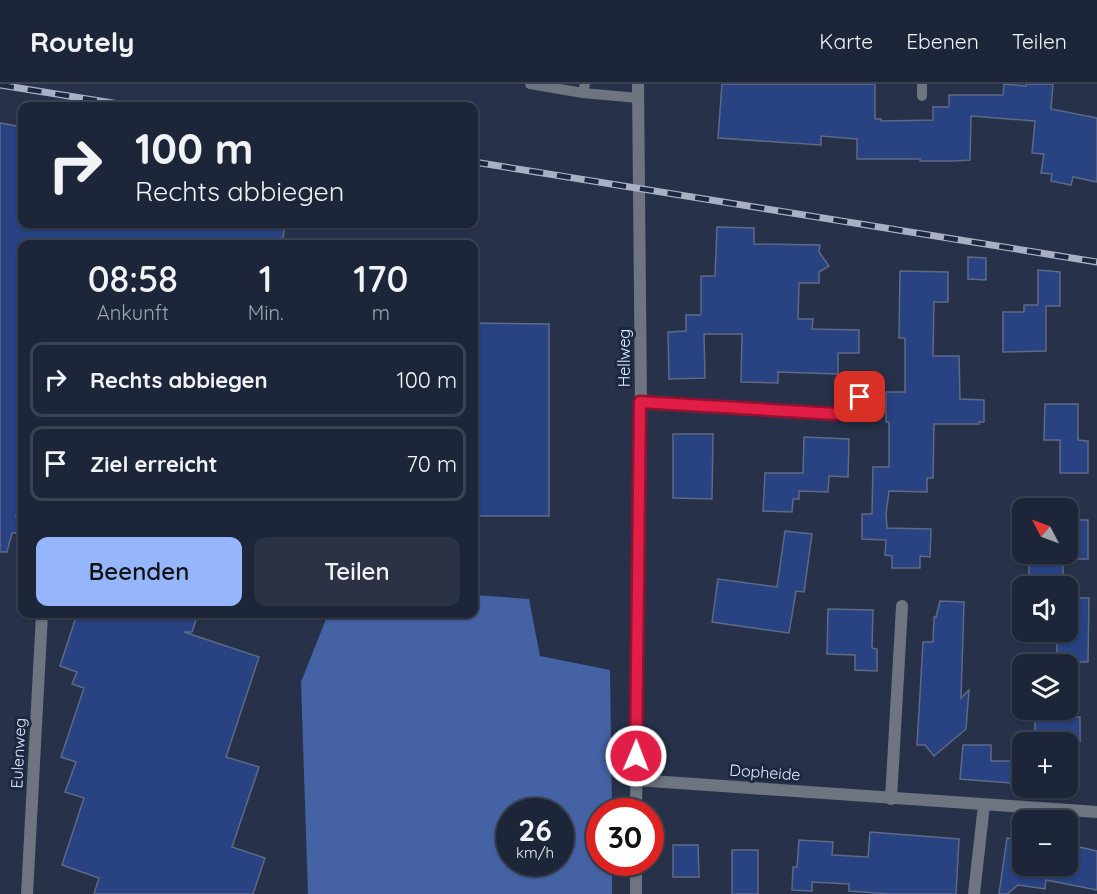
<!DOCTYPE html>
<html lang="de">
<meta charset="utf-8">
<style>
:root{--surface:#1d2638;--page:#2a3243;--text:#f1f3f6;--muted:#a0a5ae;--line:#3b4353;--accent:#95b6fd}
body{margin:0;font-family:Quicksand,sans-serif;background:var(--page);color:var(--text);height:100vh;display:flex;flex-direction:column;font-size:22px;white-space:nowrap}
*{box-sizing:border-box;margin:0}
p{font-size:20px;color:var(--muted)}
.icon{flex:none;width:33px;height:33px;fill:none;stroke:currentColor;stroke-width:2;stroke-linecap:round;stroke-linejoin:round}
.map{position:relative;flex:1;overflow:hidden}
.details{position:absolute;left:18px;top:156px;width:460px;height:378px;display:flex;flex-direction:column;background:var(--surface);border-radius:12px;box-shadow:0 2px 4px #0004,0 0 0 2px var(--line)}
.details>*{flex:none}
.top-card{position:absolute;left:18px;top:18px;width:460px;height:126px;border-radius:12px;box-shadow:0 2px 4px #0004,0 0 0 2px var(--line);background:#1d2638;color:var(--text);overflow:hidden}
.needle{width:39px;rotate:311deg}
.fabs{position:absolute;left:1012px;top:414px;display:grid;gap:12px}
.fabs a{display:grid;place-items:center;width:66px;height:66px;border-radius:12px;background:var(--surface);box-shadow:0 2px 4px #0004,0 0 0 2px var(--line);font-size:30px}
.speed{position:absolute;left:496px;top:714px;display:flex;gap:12px;font-size:30px;font-weight:700;text-align:center}
.speed>*{display:grid;place-content:center;width:78px;height:78px;border-radius:50%;background:var(--surface);box-shadow:0 2px 4px #0004,0 0 0 2px var(--line);line-height:1}
.speed small{font-size:15px;font-weight:400}
.speed .limit{border:9px solid #d22;background:#fff;color:#111}
.pin{position:absolute;display:grid;place-items:center;width:51px;height:51px;color:#fff;margin:-26px;border-radius:12px;box-shadow:0 3px 9px #0006}
.me{position:absolute;width:66px;margin:-33px;rotate:1deg;stroke-linejoin:round;filter:drop-shadow(0 0 4px #0008)}
.turn{display:flex;align-items:center;gap:21px;height:126px;padding:0 18px;font-size:27px}
.turn .icon{width:78px;height:78px;stroke-width:2.5}
.turn b{display:block;font-size:42px;line-height:51px}
.eta{display:flex;justify-content:space-evenly;align-items:center;height:102px;text-align:center}
.eta b{font-size:36px;font-weight:600;line-height:42px}
.action{display:flex;gap:12px;margin-top:auto;padding:12px 18px}
.action a{flex:1;height:69px;border-radius:12px;background:var(--accent);color:#111;font-size:24px;font-weight:600;line-height:69px;text-align:center}
.action a+a{background:var(--page);color:var(--text)}
ul{padding:0;list-style:none}
li{display:flex;align-items:center;gap:18px;height:75px;margin:0 12px 9px;padding:0 6px;border:3px solid var(--line);border-radius:12px}
li div{flex:1}
li b{display:block;font-size:22px}
li em{font-style:normal}
header{display:flex;align-items:center;gap:36px;box-sizing:border-box;height:84px;padding:0 30px;background:var(--surface);border-bottom:2px solid var(--line)}
header strong{font-size:28px}
nav{display:flex;gap:33px;margin-inline-start:auto;font-size:21px}
.map>svg:first-child{display:block}
.forest{fill:#4562a5;fill-rule:evenodd}
.building{fill:#284282;stroke:#5d6a86;stroke-width:1.5}
.lines{fill:none;stroke-linecap:round;stroke-linejoin:round}
.service{stroke:#6e7581;stroke-width:10}
.minor{stroke:#6e7581;stroke-width:12}
.rail-casing{stroke:#a8b1c3;stroke-width:7}
.rail{stroke:#1d2840;stroke-width:4.5;stroke-dasharray:14;stroke-linecap:butt}
.route-casing{stroke:#92132f;stroke-width:15}
.route{stroke:#e11d48;stroke-width:10}
.labels{text-anchor:middle;dominant-baseline:central;stroke-width:6;stroke-linejoin:round;paint-order:stroke}
.street-label{font-size:16px;fill:#e4ecfc;stroke:#1d2840}
</style>
<header>
<strong>Routely</strong>
<nav><a>Karte</a><a>Ebenen</a><a>Teilen</a></nav>
</header>
<div class="map">
<svg width="1097" height="810" viewBox="0 0 1097 810">
<rect width="100%" height="100%" fill="#27324a"/>
<path class="forest" d="M474,511L529,515L540,572L610,586L612,727L600,728V778L612,779V810H308L301,598L328,530H474ZM510,728H561V778H510Z"/>
<g class="building">
<path d="M722,0H875V35H881V37L933,36V23H949V11H1003L1004,0L1026,2V0H1053L1051,25L1097,34V98L1073,93L1071,101L1051,97L1052,90L1041,89L1044,70L1032,69L1035,37L971,32L970,76L953,77H920V75H857V55L821,52V61L718,54Z"/>
<path d="M0,39L22,43V140H285L282,160H22L21,369H22V404L16,432H19V449H12L7,468H0Z"/>
<path d="M717,143L754,144V160L820,161L819,168L829,182L819,188V199H799L798,235H813L812,245L859,246V269H838V290L778,288V299L741,298L742,250H704L705,294L669,295L668,248L686,247V231H701V192H715Z"/>
<path d="M968,173L986,174V196L968,195Z"/>
<path d="M1038,186L1060,188V222H1046V267L1003,268V228H1024V221H1038Z"/>
<path d="M900,187L948,188V218H934L933,272H959L960,315L984,316V338H979V340H934L933,394H927V408L889,407L886,430L887,444L931,445L930,473L920,472V484H892V472L885,471L886,456L862,455V430H872L873,383H889V338H886V308H905V254H899Z"/>
<path d="M474,239L549,240V432H474Z"/>
<path d="M1045,320H1078V356L1088,357V389H1060V356H1044Z"/>
<path d="M673,350H713L712,415L673,414Z"/>
<path d="M804,353L849,355L848,393L829,392L828,408L799,407V415H793L792,428L763,427L765,389H803Z"/>
<rect x="1068" y="436" width="20" height="39"/>
<path d="M785,447L812,450L804,508L796,507L789,549L712,538L718,495L777,503Z"/>
<rect x="1029" y="470" width="34" height="22"/>
<path d="M1068,514H1089L1088,578H1057V548H1068Z"/>
<path d="M940,517L964,518L961,614L969,606L966,645L934,672L925,661H917L923,558H933L934,533H936Z"/>
<path d="M828,525L873,526L872,564L877,565V587L855,586V571L827,570Z"/>
<path d="M77,530H198L192,548H184L259,573L226,673L259,683L232,763L265,774L253,810H94L99,794L62,781L84,714L65,708L76,678L61,673L84,604L72,600L77,588L60,582Z"/>
<path d="M1080,633V658H1035V634Z"/>
<path d="M963,661H991V677H1023V700L960,695Z"/>
<path d="M870,748L959,755L956,810H891L849,807V800L812,798V807L792,806L793,783H797L799,756L833,758L832,771L868,773Z"/>
<path d="M1007,754L1023,756V782H1068V769L1077,771L1079,763L1097,767V806L1046,796L1045,805L1018,801L1007,810H999Z"/>
<path d="M673,761H698L699,793H673Z"/>
<rect x="732" y="766" width="26" height="44"/>
</g>
<g class="lines">
<g class="service">
<path d="M530,0L583,9"/>
<path d="M585,0L583,9L638,14"/>
<path d="M922,0V12"/>
<path d="M641,318L836,330L860,313"/>
</g>
<g class="minor">
<path d="M636,696L1097,728"/>
<path d="M891,715L902,522"/>
<path d="M636,728L641,318L638,0"/>
<path d="M636,778V810"/>
<path d="M27,810L42,530"/>
<path d="M974,810L984,721"/>
</g>
<defs>
<g id="rail">
<path d="M0,1L131,22"/>
<path d="M474,78L1097,178"/>
</g>
</defs>
<use href="#rail" class="rail-casing"/>
<use href="#rail" class="rail"/>
</g>
<g class="lines">
<defs>
<path id="route" d="M636,672L640,318L836,330L860,313"/>
</defs>
<use href="#route" class="route-casing"/>
<use href="#route" class="route"/>
</g>
<g class="labels">
<g class="street-label">
<text transform="translate(624 274) rotate(-90)">Hellweg</text>
<text transform="translate(18 669) rotate(-87)">Eulenweg</text>
<text transform="translate(765 688) rotate(4)">Dopheide</text>
</g>
</g>
</svg>
<div class="fabs">
<a><svg class="needle" viewBox="-14 -14 28 28"><path d="M0-13l5 13h-10z" fill="#e53935"/><path d="M0 13l5-13h-10z" fill="#a0a5ae"/></svg></a>
<a><svg class="icon" aria-label="sound" viewBox="0 0 24 24"><path d="M4 9h4l5-4v14l-5-4H4zM17 9q2 3 0 6"/></svg></a>
<a><svg class="icon" aria-label="layers" viewBox="0 0 24 24"><path d="M12 4l9 5-9 5-9-5zM3 14l9 5 9-5"/></svg></a>
<a>+</a>
<a>−</a>
</div>
<div class="speed"><div>26<small>km/h</small></div><div class="limit">30</div></div>
<div class="pin" style="left:860px;top:313px;background:#d93025"><svg class="icon" aria-label="arrive" viewBox="0 0 24 24"><path d="M6 21V4h12l-3 4 3 4H6"/></svg></div>
<svg class="me" style="left:636px;top:672px" viewBox="-20 -20 40 40"><circle r="17" fill="#e11d48" stroke="#fff" stroke-width="3"/><path d="M0-11L8 9 0 5-8 9z" fill="#fff"/></svg>
<div class="top-card">
<div class="turn"><svg class="icon" aria-label="right" viewBox="0 0 24 24"><path d="M7 20v-9h11M14 6l5 5-5 5"/></svg><div><b>100 m</b>Rechts abbiegen</div></div>
</div>
<section class="details">
<div class="eta">
<div><b>08:58</b><p>Ankunft</p></div>
<div><b>1</b><p>Min.</p></div>
<div><b>170</b><p>m</p></div>
</div>
<ul>
<li><svg class="icon" aria-label="right" viewBox="0 0 24 24"><path d="M7 20v-9h11M14 6l5 5-5 5"/></svg><div><b>Rechts abbiegen</b></div><em>100 m</em></li>
<li><svg class="icon" aria-label="arrive" viewBox="0 0 24 24"><path d="M6 21V4h12l-3 4 3 4H6"/></svg><div><b>Ziel erreicht</b></div><em>70 m</em></li>
</ul>
<div class="action"><a>Beenden</a><a>Teilen</a></div>
</section>
</div>
